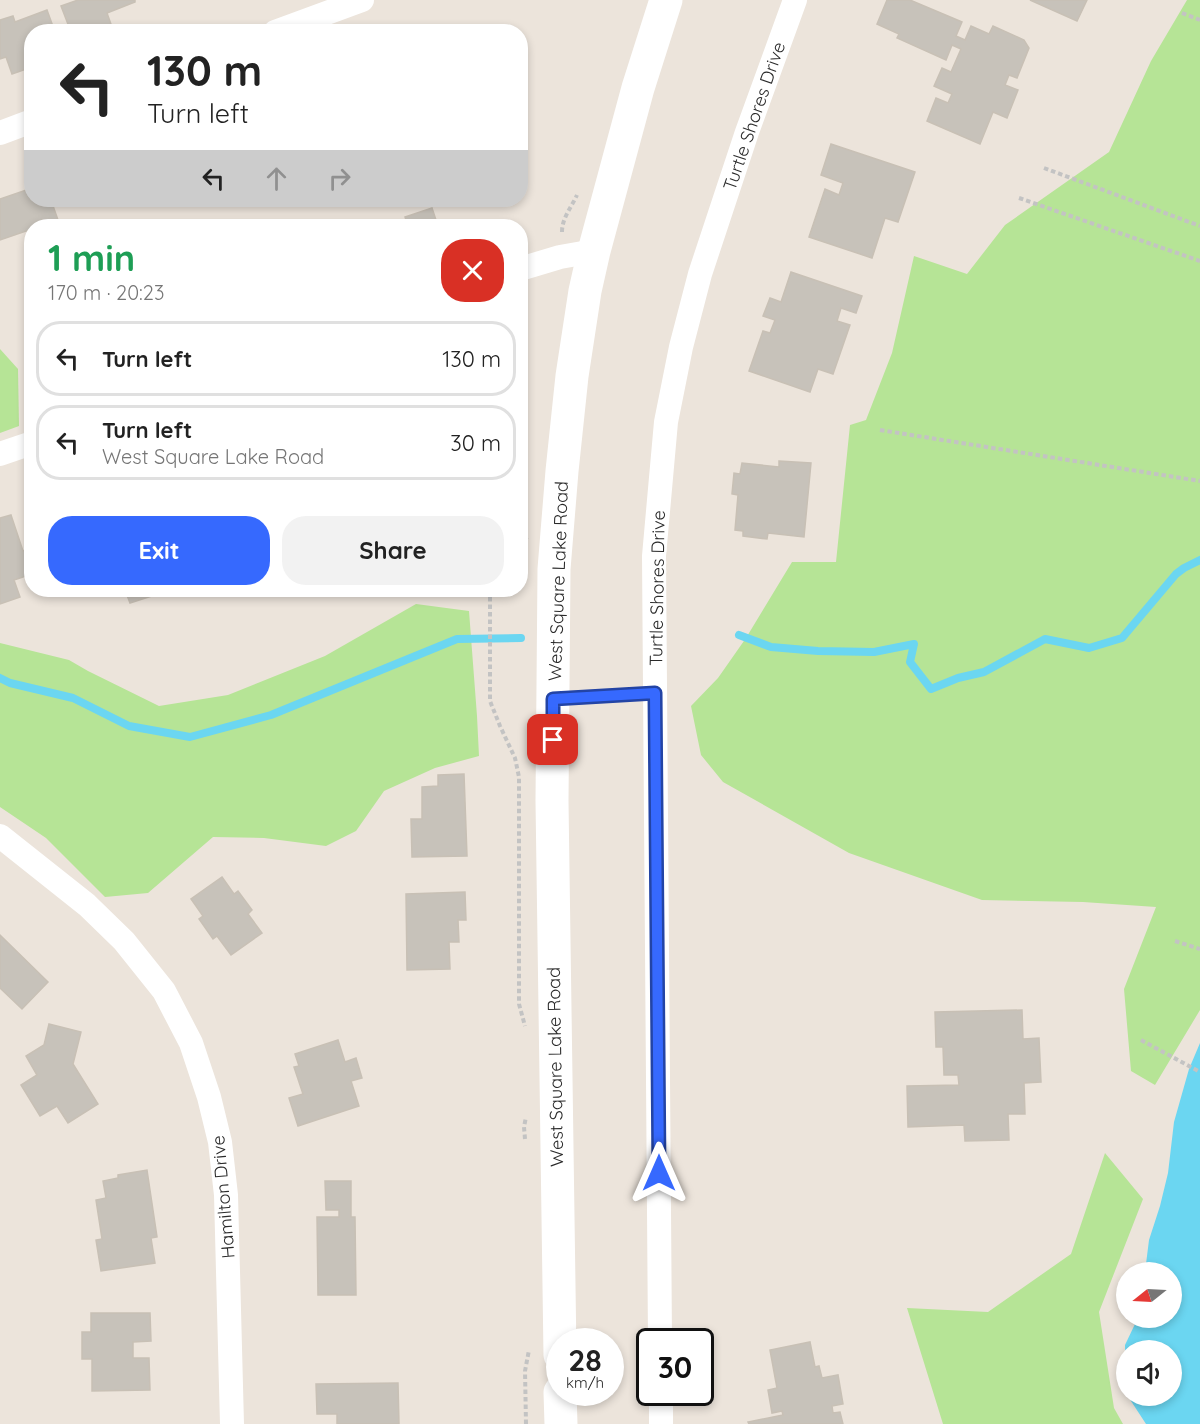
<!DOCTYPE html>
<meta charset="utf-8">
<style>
:root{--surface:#fff;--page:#f2f2f2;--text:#222;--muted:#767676;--line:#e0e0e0;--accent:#3669fe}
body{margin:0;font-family:Quicksand,sans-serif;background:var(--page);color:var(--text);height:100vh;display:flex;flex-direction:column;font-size:22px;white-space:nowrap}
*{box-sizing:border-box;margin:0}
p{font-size:20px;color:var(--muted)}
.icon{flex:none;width:33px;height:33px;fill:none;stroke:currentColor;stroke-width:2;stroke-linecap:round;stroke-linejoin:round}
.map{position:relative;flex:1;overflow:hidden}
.side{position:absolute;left:24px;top:219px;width:504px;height:378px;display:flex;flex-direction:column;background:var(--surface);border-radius:24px;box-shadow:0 3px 9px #0003}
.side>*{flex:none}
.hud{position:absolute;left:24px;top:24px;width:504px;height:183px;border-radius:24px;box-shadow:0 3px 9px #0003;background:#fff;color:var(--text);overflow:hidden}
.needle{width:39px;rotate:252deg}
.controls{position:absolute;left:1116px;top:1262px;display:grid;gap:12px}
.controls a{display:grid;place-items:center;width:66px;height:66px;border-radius:50%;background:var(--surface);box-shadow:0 3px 9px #0003;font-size:30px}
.speed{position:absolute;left:546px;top:1328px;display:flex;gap:12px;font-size:30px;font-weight:700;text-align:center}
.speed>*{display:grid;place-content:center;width:78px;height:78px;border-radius:50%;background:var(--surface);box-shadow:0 3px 9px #0003;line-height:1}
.speed small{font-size:15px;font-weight:400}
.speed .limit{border:3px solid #111;border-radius:9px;background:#fff;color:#111}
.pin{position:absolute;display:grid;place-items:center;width:51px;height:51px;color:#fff;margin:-26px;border-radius:12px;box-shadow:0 3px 9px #0006}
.me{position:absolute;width:66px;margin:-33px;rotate:0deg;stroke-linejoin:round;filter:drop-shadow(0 0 4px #0008)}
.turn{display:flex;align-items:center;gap:21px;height:126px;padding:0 24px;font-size:27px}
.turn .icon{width:78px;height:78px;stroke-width:2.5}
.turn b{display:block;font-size:42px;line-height:51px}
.lanes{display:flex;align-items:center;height:57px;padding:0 24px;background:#0003;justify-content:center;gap:30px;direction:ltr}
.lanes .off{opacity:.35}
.round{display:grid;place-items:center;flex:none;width:63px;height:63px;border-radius:24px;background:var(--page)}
.head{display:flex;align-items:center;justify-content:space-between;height:102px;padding:0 24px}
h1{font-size:36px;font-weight:700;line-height:45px;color:#1e9e55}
.cta{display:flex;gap:12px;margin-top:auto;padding:12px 24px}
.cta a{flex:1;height:69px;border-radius:24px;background:var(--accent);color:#fff;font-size:24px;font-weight:700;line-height:69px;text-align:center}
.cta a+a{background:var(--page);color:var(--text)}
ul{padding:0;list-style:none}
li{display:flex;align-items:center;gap:18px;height:75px;margin:0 12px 9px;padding:0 12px;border:3px solid var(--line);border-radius:24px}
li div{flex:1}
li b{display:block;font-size:22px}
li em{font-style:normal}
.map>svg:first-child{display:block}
.green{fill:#b6e496}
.water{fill:#6bd6f1}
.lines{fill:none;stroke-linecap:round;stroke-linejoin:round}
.stream{stroke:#6bd6f1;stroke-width:8}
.building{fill:#c7c2ba;stroke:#c8c0b5;stroke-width:1.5}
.path{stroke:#c3c3c3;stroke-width:4;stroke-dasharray:4.5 3;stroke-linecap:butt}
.lane{stroke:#fff;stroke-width:12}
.street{stroke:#fff;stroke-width:24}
.secondary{stroke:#fff;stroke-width:33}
.route-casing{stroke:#2344a5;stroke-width:15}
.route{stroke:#3669fe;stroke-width:10}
.labels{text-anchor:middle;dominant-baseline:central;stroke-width:4.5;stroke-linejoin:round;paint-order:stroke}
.street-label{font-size:18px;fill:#2a2a2a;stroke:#fff}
</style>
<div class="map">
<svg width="1200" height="1424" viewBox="0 0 1200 1424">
<rect width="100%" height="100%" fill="#ece4db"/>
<g class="green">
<path d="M1187,0H1200V1010L1155,1085L1131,1071L1124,989L1156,907L1083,902L982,900L849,853L723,782L701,755L691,706L718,678L746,638L792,562H836L850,425L866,420L892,353L914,256L967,274L1005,225L1109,152L1151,61Z"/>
<path d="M0,349L18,369L19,426L0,433Z"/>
<path d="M416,604L469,611L477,716L479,756L435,768L384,791L356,831L326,846L264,838L213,837L148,893L105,897L46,838L0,807V643L69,660L88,671L159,706L228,695L325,656Z"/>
<path d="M1105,1153L1143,1199L1099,1312L1114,1408L1123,1424H943L907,1308L988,1312L1071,1254Z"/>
</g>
<path class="water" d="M1200,1043V1424H1146L1131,1401L1128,1395H1172V1350H1126V1384L1125,1345L1135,1324L1137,1317H1172V1272H1145L1149,1240L1160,1206L1168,1173L1174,1122L1189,1069Z"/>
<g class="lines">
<g class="stream">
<path d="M739,635L771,647L818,651L874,652L914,644L910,662L931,689L958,678L984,672L1045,639L1089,648L1122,638L1176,574L1184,568L1200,560"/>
<path d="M0,678L10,683L73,698L129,726L190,737L271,715L457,639L521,638"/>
</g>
</g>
<g class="building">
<path d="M78,0H135V2L107,13L113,30L109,32H71L61,6Z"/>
<path d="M887,0H910L962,22L956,36L965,40L971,26L989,34L993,26L1024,40L1029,48L1017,78L1009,75L1005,85L1018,90L1007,118L993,112L980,144L927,121L936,98L948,103L952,94L934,86L942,68L951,72L961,49L952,45L946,60L897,38L899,34L877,24Z"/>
<path d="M1030,0H1087L1077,21Z"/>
<path d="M47,10L55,32H32V67L12,74L6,57L0,59V20L13,16L15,22Z"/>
<path d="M831,144L915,172L898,222L885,218L872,258L809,237L825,189L839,195L843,183L821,175Z"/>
<path d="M32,188V200H51L58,220L40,226H32V229L0,240V199Z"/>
<path d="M432,208L438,226H408L405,217Z"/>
<path d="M791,272L862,296L856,313L841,308L837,321L850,325L833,374L818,369L810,392L749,371L763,331L770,333L775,320L763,316L770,298L781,302Z"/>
<path d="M779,461L811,463L804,537L768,533L767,539L743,536V531L735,530L738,495L732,494L734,473L740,474L742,463L779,467Z"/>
<path d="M11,515L23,551L32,548V574L14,580L20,597L0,604V518Z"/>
<path d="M125,590H160L161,593L130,603Z"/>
<path d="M464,774L467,856L412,857L411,819H422V787L438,786V775Z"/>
<path d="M222,877L234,894L238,891L252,910L248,914L262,933L231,955L217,936L213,939L199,919L203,916L191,899Z"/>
<path d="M465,892L466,920H458L459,942H449L450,969L407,970L406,894Z"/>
<path d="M0,935L48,982L22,1009L0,988Z"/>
<path d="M1022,1010L1023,1039L1039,1038L1041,1082L1024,1083L1025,1114H1008L1009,1140L965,1141L964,1125L908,1127L907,1086L959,1085L958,1075H944L943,1047H936L935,1012Z"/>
<path d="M49,1024L81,1032L73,1064L98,1104L68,1123L57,1106L40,1116L21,1085L37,1075L26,1056L44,1045Z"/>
<path d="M338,1040L345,1062L356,1058L362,1078L351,1081L359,1106L298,1126L289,1098L303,1094L294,1067L299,1066L295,1054Z"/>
<path d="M147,1170L157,1237L151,1238L155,1263L101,1271L96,1240L102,1239L96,1200L106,1198L103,1181L118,1178V1175Z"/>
<path d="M325,1181H351V1217H355L356,1295H318L317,1217H339V1210H326Z"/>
<path d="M91,1313H150L151,1341L133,1342V1358H149L150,1390L92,1391V1359H82V1332H91Z"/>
<path d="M810,1342L815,1367L819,1366L822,1378L838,1375L843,1404L832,1406L833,1413L840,1412L843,1424H749L748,1422L783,1415L782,1411L772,1413L768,1390L777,1388L770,1350Z"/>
<path d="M398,1383L399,1424H337V1414H317L316,1384Z"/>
</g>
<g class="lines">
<g class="path">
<path d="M1182,13L1200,20"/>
<path d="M1044,168L1200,226"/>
<path d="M1019,198L1200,261"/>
<path d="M562,232C562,218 571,208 577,195"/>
<path d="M880,430L1200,481"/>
<path d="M520,547L527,537"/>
<path d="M492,590L490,594V701L500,726L515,758L519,777V1004L525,1026"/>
<path d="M1175,941L1200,949"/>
<path d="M1141,1040L1200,1072"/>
<path d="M525,1139L524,1127L526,1117"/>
<path d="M526,1424L525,1371L529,1350"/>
</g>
<path class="lane" d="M554,699L655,693"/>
<g class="street">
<path d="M275,32L362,0"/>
<path d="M0,133L32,121"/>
<path d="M520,269L560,257L594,251"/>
<path d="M0,454L32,443"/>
<path d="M0,836L87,905L124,941L164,991L191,1043L209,1097L220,1142L226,1195L232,1424"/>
<path d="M660,1341L654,556L666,422L681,347L700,274L747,132L795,0"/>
<path d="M661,1392V1424"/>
</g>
<g class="secondary">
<path d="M560,1355L552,801L554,569L562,471L572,376L585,291L594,251L638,88L666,0"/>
<path d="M560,1392L561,1424"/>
</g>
</g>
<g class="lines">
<defs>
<path id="route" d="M553,740V699L655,693L659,1173"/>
</defs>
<use href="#route" class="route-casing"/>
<use href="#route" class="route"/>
</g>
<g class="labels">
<g class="street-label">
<text transform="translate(754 116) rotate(-71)">Turtle Shores Drive</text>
<text transform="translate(558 581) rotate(-88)">West Square Lake Road</text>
<text transform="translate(657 588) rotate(-89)">Turtle Shores Drive</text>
<text transform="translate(555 1067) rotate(-91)">West Square Lake Road</text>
<text transform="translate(223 1197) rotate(-95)">Hamilton Drive</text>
</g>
</g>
</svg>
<div class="controls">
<a><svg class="needle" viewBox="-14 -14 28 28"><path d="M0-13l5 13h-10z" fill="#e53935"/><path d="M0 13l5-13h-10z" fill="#767676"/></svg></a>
<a><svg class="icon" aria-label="sound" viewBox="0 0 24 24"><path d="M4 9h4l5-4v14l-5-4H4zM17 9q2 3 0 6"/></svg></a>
</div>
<div class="speed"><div>28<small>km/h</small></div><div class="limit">30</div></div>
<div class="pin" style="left:553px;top:740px;background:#d93025"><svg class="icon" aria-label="arrive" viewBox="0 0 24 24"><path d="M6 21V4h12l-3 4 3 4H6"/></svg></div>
<svg class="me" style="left:659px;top:1173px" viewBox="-20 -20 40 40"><path d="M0-17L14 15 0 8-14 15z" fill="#3669fe" stroke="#fff" stroke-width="4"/></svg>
<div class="hud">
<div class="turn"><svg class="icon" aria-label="left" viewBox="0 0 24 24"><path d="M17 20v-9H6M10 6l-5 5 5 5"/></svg><div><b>130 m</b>Turn left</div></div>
<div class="lanes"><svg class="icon" aria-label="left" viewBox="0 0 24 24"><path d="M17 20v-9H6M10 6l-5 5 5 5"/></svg><svg class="icon off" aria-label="ahead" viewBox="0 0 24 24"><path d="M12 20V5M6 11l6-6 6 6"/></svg><svg class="icon off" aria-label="right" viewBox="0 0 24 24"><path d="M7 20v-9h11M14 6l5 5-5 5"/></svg></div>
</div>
<section class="side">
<div class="head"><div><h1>1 min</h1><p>170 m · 20:23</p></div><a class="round" style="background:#d93025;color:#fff"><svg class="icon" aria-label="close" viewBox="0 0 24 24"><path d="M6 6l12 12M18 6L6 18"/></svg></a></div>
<ul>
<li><svg class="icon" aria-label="left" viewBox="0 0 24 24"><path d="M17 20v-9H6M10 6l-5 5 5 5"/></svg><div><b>Turn left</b></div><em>130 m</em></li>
<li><svg class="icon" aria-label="left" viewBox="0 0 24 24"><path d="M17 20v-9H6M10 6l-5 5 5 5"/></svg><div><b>Turn left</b><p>West Square Lake Road</p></div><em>30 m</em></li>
</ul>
<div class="cta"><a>Exit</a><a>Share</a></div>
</section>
</div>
